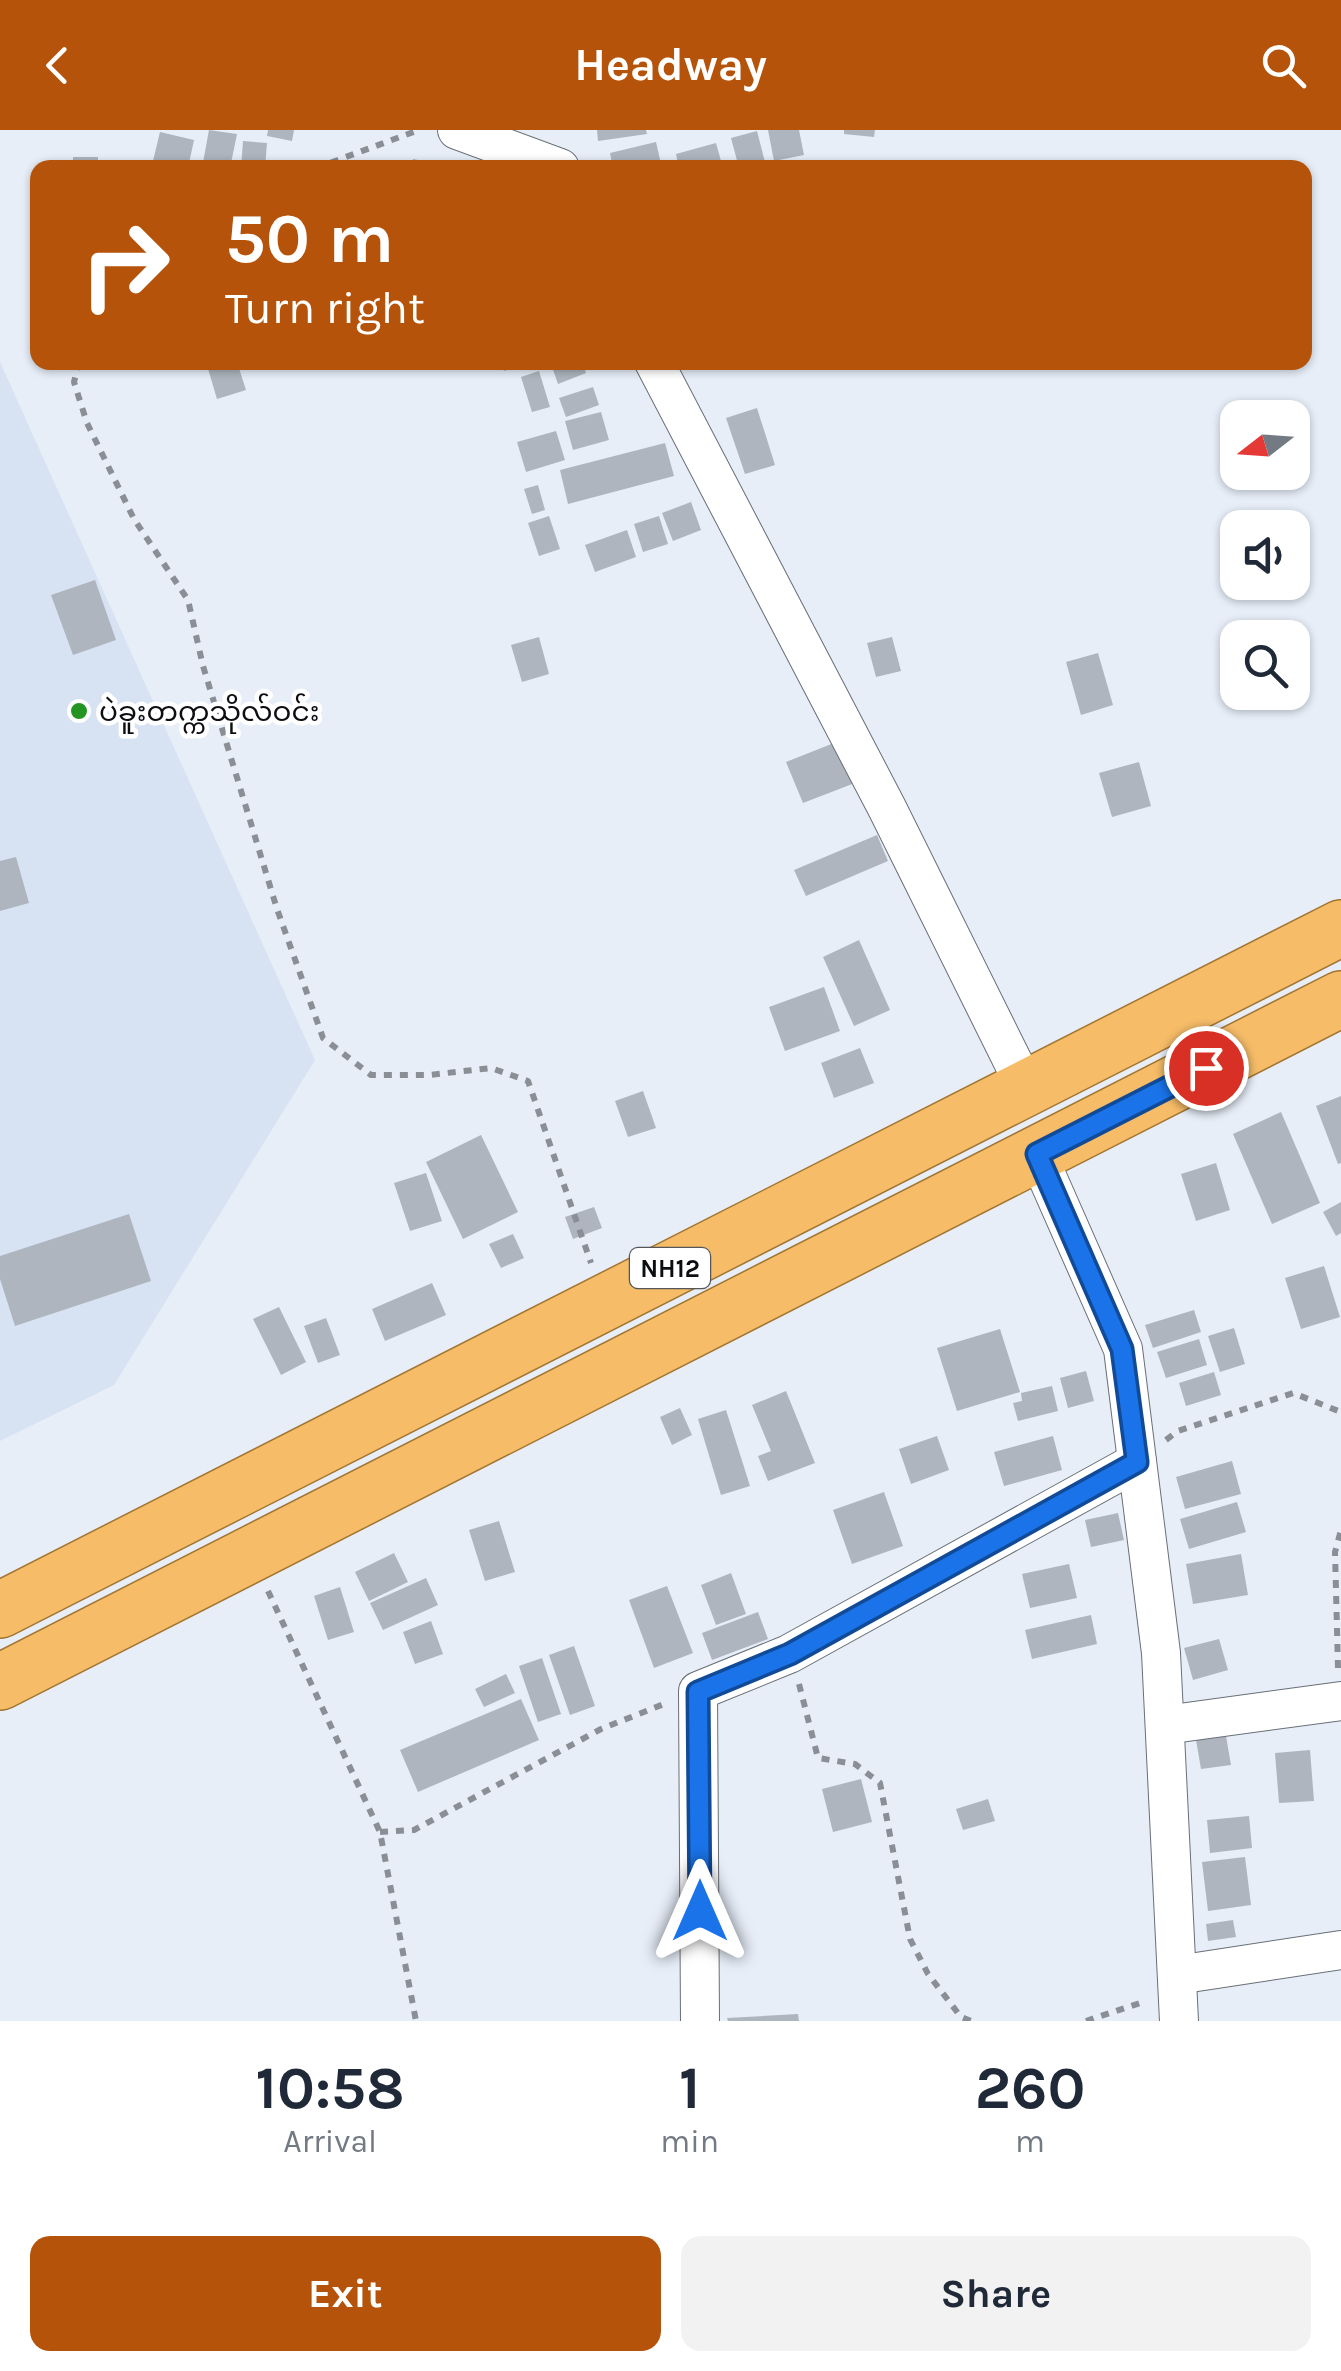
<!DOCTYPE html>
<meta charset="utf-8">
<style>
:root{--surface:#fff;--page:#f2f2f3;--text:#1f2937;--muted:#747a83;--accent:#b45309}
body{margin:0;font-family:Karla,"Noto Sans Myanmar",sans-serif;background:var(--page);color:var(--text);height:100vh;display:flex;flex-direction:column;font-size:38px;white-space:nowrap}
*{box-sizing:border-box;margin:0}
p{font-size:32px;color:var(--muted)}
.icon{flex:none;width:55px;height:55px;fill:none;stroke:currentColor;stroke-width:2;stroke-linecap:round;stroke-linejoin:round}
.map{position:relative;height:1891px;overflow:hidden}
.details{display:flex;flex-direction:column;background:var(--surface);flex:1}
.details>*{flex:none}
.guide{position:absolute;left:30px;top:30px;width:1282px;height:210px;border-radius:20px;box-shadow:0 2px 8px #0004;background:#b45309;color:#fff;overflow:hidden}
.needle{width:65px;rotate:253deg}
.tools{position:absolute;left:1220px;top:270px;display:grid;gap:20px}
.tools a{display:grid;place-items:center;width:90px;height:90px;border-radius:20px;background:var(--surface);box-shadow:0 2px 8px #0004;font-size:50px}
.pin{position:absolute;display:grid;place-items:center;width:85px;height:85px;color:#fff;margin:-42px;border:5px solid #fff;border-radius:50%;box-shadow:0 2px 10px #0007}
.me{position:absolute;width:110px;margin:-55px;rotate:0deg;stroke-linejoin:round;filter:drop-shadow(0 0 8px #0008)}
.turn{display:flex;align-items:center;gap:35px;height:210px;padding:0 30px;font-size:45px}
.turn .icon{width:130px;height:130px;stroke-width:2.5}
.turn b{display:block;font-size:70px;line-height:85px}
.eta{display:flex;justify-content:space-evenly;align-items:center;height:170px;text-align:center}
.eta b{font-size:60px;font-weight:700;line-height:70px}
.action{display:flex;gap:20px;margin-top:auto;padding:20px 30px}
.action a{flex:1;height:115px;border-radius:20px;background:var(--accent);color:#fff;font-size:40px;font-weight:700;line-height:115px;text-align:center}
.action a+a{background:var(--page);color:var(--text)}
header{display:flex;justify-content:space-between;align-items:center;height:130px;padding:0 30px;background:var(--accent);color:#fff;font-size:45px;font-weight:700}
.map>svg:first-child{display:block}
.built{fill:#d7e3f3}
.building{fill:#aeb5be}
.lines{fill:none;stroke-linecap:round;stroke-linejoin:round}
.minor-casing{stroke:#686f77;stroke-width:40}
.trunk-casing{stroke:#a27531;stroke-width:58}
.path{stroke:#8a8f96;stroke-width:6;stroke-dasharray:8 8;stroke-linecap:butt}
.minor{stroke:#fff;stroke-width:38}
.trunk{stroke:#f6bc68;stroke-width:55}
.route-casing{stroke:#114b97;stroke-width:25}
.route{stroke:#1a73e8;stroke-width:18}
.poi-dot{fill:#249523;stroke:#fff;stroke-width:4}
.labels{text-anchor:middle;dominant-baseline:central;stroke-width:9;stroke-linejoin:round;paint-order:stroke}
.shield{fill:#fff;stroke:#555658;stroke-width:2.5}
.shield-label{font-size:25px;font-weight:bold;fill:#0c0e11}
.poi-label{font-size:28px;fill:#0c0e11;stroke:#fff;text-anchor:start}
</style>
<header><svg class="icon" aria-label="back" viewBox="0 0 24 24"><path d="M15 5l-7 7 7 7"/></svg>Headway<svg class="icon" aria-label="search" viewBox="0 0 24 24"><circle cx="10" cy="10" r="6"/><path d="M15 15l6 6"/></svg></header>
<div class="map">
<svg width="1341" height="1891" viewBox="0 0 1341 1891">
<rect width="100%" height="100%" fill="#e7eef8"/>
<path class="built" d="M0,232L315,930L114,1255L0,1311Z"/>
<g class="building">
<path d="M209,0L237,4L230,38H202Z"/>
<path d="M268,0H294L292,11L267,6Z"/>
<path d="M597,0H646L647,4L598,11Z"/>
<path d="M768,0H799L804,25L774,31Z"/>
<path d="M844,0H875L874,7L844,4Z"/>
<path d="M757,1L765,32L739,38L731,8Z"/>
<path d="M160,2L194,10L188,38L152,35Z"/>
<path d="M243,11L267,13L265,38H241Z"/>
<path d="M656,12L662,38H613L610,23Z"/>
<path d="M716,13L723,38H679L676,24Z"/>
<rect x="73" y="27" width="25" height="11"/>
<path d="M413,29L450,36V38H412Z"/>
<path d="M206,232H237L246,260L217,269Z"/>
<path d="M502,232H527V233L504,241Z"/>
<path d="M556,232H582L586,243L558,254L551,234Z"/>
<path d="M591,232H617V234L593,240Z"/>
<path d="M539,241L550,277L532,282L521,247Z"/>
<path d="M593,257L599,275L566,287L559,268Z"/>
<path d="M757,278L775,335L745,344L726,288Z"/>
<path d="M601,282L609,310L573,320L565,291Z"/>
<path d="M556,301L565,330L526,342L517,312Z"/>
<path d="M665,313L674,346L568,374L560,340Z"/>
<path d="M538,355L545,380L532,384L524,359Z"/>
<path d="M691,372L701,400L673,411L662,383Z"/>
<path d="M549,386L560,419L539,426L528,393Z"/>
<path d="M659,386L668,414L643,422L634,394Z"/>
<path d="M627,400L636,427L595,442L585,415Z"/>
<path d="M95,450L116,510L73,525L51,465Z"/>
<path d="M539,507L549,544L522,552L511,515Z"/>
<path d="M892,507L901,541L876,547L867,513Z"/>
<path d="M1098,523L1113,575L1081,585L1066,532Z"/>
<path d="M844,609L860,651L803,673L786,632Z"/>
<path d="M1139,632L1151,676L1112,687L1099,643Z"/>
<path d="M877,705L888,731L806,766L794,740Z"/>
<path d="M16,727L29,773L0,781V731Z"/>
<path d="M859,810L890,880L854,896L823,827Z"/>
<path d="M824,857L840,901L785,921L769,877Z"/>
<path d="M860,918L874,953L834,968L821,933Z"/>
<path d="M643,961L656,998L628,1007L615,971Z"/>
<path d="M1341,966V1033L1338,1034L1316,976Z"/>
<path d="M1281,982L1320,1073L1272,1094L1233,1004Z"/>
<path d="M481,1005L518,1082L463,1109L426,1032Z"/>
<path d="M1216,1033L1230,1080L1196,1091L1181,1044Z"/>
<path d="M426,1043L442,1091L410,1101L394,1053Z"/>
<path d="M1341,1072V1103L1336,1106L1323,1082Z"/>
<path d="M594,1077L602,1098L573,1109L565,1087Z"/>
<path d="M129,1084L151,1151L15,1196L0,1149V1126Z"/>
<path d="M513,1104L524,1128L501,1138L489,1114Z"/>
<path d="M1324,1136L1340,1187L1301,1199L1285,1148Z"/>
<path d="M432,1153L446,1185L385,1211L372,1179Z"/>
<path d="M279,1177L306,1232L281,1245L253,1189Z"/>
<path d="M1194,1180L1201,1202L1153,1218L1145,1195Z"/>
<path d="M326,1188L340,1225L318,1233L304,1196Z"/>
<path d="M1234,1198L1245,1234L1220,1242L1208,1206Z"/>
<path d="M1000,1199L1020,1262L957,1281L937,1218Z"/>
<path d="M1199,1209L1207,1235L1166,1248L1157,1222Z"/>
<path d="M1086,1241L1094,1271L1068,1278L1060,1248Z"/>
<path d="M1214,1242L1221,1265L1186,1276L1179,1253Z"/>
<path d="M1052,1256L1058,1281L1018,1291L1013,1273L1022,1271L1021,1263Z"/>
<path d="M786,1261L815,1333L768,1351L758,1326L771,1321L752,1275Z"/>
<path d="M680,1278L692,1305L672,1315L660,1287Z"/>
<path d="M726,1280L750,1356L721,1365L698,1289Z"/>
<path d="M937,1306L949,1340L911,1354L899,1319Z"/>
<path d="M1053,1306L1062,1340L1004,1356L994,1322Z"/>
<path d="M1232,1331L1241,1364L1185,1379L1176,1347Z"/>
<path d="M884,1362L903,1416L852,1434L833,1380Z"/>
<path d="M1237,1372L1246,1402L1189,1419L1180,1389Z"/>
<path d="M1118,1383L1124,1410L1091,1417L1085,1390Z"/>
<path d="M499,1391L515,1442L485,1451L469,1400Z"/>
<path d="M394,1423L408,1452L369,1471L355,1442Z"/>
<path d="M1241,1424L1248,1465L1193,1474L1186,1434Z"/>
<path d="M1069,1434L1077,1468L1030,1478L1022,1444Z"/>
<path d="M731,1443L746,1484L716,1495L701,1455Z"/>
<path d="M426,1448L438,1475L383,1500L370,1473Z"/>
<path d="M667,1456L693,1523L654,1538L629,1470Z"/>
<path d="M340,1457L354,1502L328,1510L314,1466Z"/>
<path d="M758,1482L768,1509L712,1530L702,1503Z"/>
<path d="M1091,1485L1097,1514L1032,1529L1025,1500Z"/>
<path d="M431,1491L443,1524L415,1534L403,1502Z"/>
<path d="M1219,1509L1228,1540L1193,1550L1184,1518Z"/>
<path d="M574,1516L595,1576L570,1585L549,1525Z"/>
<path d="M542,1528L561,1584L538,1592L519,1536Z"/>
<path d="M506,1544L515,1563L484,1577L475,1559Z"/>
<path d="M521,1569L539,1610L418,1662L400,1620Z"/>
<path d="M1226,1606L1231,1635L1201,1639L1196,1610Z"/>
<path d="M1310,1620L1314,1671L1279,1673L1275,1623Z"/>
<path d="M861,1649L872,1692L833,1702L822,1659Z"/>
<path d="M988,1669L995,1691L963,1700L956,1679Z"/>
<path d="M1249,1686L1252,1718L1210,1723L1207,1690Z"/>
<path d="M1245,1727L1251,1775L1208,1781L1202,1732Z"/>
<path d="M1233,1790L1236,1807L1208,1811L1206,1794Z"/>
<path d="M798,1884L799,1891H728L727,1888Z"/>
</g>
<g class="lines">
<defs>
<g id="minor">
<path d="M457,0L560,38"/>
<path d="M654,232L887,678L1026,958"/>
<path d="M1037,1024L1123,1219L1161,1523L1179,1891"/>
<path d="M1165,1595L1341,1571"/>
<path d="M1177,1845L1341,1820"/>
<path d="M700,1891L698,1561L789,1524L1137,1332"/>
</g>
<g id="trunk">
<path d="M0,1480L1341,798"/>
<path d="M0,1552L1341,869"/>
</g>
</defs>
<use href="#minor" class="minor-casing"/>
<use href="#trunk" class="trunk-casing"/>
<g class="path">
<path d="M316,38L419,0"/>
<path d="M79,232L74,252L87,293L134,389L188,470L203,536L277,779L323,908L371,945H429L491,938L528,951L591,1133"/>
<path d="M1166,1310L1178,1301L1293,1263L1341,1282"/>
<path d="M268,1461L380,1702L416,1891"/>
<path d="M1338,1538L1335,1422L1341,1400"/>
<path d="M799,1554L818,1628L855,1634L880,1653L910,1809L928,1844L961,1887L971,1891"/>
<path d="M380,1702L414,1700L601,1599L664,1574"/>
<path d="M1086,1891L1146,1871"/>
</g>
<use href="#minor" class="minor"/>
<use href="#trunk" class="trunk"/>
</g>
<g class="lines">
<defs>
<path id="route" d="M700,1781L698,1562L790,1524L1137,1332L1122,1219L1037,1024L1206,938"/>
</defs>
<use href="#route" class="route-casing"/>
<use href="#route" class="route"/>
</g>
<circle class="poi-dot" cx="79" cy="581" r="10"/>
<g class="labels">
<rect class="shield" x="630" y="1118" width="80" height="40" rx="8"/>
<g class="shield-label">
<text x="670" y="1138">NH12</text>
</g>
<g class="poi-label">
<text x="99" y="581">ပဲခူးတက္ကသိုလ်ဝင်း</text>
</g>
</g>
</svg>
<div class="tools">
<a><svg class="needle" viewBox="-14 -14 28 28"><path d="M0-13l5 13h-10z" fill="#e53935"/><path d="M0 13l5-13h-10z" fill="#747a83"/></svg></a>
<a><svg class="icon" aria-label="sound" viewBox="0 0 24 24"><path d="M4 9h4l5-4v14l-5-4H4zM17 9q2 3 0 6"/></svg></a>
<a><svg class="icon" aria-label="search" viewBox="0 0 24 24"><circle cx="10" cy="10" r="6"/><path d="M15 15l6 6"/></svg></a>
</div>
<div class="pin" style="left:1206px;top:938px;background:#d93025"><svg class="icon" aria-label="arrive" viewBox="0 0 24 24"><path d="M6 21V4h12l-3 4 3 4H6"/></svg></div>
<svg class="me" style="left:700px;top:1781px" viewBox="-20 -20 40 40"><path d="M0-17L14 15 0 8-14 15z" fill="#1a73e8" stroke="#fff" stroke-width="4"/></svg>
<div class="guide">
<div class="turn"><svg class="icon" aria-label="right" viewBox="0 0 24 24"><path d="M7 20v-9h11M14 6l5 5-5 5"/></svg><div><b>50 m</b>Turn right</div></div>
</div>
</div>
<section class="details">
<div class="eta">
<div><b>10:58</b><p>Arrival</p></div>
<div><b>1</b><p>min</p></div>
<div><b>260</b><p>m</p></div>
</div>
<div class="action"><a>Exit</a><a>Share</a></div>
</section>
